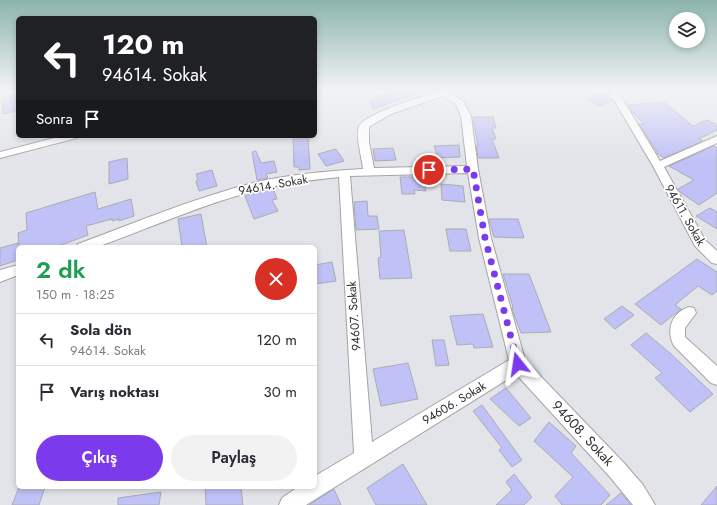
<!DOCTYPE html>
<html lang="tr">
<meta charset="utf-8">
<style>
:root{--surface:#fff;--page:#f2f2f3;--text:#2b2b33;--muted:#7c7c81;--line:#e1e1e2;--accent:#7c3aed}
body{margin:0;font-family:Jost,sans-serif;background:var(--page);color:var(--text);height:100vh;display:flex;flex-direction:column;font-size:15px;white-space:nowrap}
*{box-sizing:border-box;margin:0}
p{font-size:13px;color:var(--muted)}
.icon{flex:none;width:22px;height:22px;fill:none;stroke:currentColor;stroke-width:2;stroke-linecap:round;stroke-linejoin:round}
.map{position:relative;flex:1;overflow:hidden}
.details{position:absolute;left:16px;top:245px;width:301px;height:244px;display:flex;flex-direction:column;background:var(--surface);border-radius:6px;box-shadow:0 2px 6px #0003}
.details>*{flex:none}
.hud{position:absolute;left:16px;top:16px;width:301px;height:122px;border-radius:6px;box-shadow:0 2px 6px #0003;background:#202124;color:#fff;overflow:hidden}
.tools{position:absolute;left:669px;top:12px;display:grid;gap:8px}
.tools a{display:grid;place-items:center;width:36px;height:36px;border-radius:50%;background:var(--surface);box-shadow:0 2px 6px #0003;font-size:20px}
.pin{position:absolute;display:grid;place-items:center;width:34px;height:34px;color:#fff;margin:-17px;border:2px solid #fff;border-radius:50%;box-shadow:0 1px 4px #0007}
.me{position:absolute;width:44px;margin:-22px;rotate:345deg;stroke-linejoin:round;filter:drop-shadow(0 0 3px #0008)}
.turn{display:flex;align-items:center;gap:14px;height:84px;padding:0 20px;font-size:18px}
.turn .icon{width:52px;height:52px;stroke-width:2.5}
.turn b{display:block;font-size:28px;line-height:34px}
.then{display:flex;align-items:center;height:38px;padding:0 20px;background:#0003;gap:8px;font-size:15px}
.round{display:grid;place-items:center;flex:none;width:42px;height:42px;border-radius:21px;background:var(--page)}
.head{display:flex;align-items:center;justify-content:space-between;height:68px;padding:0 20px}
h1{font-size:24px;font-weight:600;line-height:30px;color:#1e9e55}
.primary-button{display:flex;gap:8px;margin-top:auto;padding:8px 20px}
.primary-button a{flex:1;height:46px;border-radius:24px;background:var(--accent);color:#fff;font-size:16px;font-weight:600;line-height:46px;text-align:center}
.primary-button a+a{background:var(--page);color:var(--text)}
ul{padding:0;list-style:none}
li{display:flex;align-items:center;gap:12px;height:52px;padding:0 20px;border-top:1px solid var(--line)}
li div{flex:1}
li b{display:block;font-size:15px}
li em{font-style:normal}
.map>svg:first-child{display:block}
.building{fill:#c0c1f6;stroke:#abacb1}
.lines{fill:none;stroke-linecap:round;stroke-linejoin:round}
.minor-casing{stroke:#a3a3a8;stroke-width:2}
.minor{fill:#fff;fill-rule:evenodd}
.route{stroke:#7c3aed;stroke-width:7;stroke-dasharray:0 12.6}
.labels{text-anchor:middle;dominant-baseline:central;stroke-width:3.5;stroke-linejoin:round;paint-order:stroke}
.street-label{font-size:12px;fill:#2d2d2f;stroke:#fff}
.near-street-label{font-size:14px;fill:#2d2d2f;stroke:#fff}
</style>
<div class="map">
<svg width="717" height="505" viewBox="0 0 717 505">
<rect width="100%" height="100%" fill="#e3e4e9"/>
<g class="building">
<path d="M396,90H421V92L373,109L370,100Z"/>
<path d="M601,93L612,101L599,106L587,99Z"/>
<path d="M17,95L18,111L3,114V98Z"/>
<path d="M664,102L693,126L707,120L717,125V130L699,139L703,141L664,158L658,154L639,124H644L633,113L628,105Z"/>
<path d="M473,117H493L496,128H492L496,139H492L499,158H478L476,146H478Z"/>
<path d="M293,136H308L310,169L299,170V167H294Z"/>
<path d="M459,145L460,157L438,158L434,146Z"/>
<path d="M714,146L717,148V193L699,205L681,193L678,189L694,180L669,166Z"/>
<path d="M393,148L396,160L375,161L373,149Z"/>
<path d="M336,149L344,161L326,166L318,154Z"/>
<path d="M256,151L261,163L274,161L277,172L266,174L268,178L257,180L252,152Z"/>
<path d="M127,158L128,179L109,184V162Z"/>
<path d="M212,170L217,186L199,191L196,181L198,180L196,174Z"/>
<path d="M400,177H424L426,191L414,190L415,194H402Z"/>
<path d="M441,184L463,186L465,202L442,200Z"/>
<path d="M273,188L277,199L272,200L278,211L254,219L245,196Z"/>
<path d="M95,192L98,209L131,199L134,216L119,221V219L112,221V219L86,226L88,235L56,247H19L18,233L27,230L26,213Z"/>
<path d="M367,201L368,216H377L379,229L356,230L354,202Z"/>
<path d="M710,208L717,212V229L696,216Z"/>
<path d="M201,214L207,247H182L178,219Z"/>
<path d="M489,219H518L524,238L494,237Z"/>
<path d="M446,229H466L471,251H450Z"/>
<path d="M404,230L412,278L380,279L378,258L381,257L379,231Z"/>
<path d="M18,243V260L0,266V248Z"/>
<path d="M697,259L717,272V291L712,295L698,286L675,305L681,309L661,325L635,304Z"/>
<path d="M332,262L336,281L315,284V265Z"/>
<path d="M503,274H529L551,332L521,333L512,309V307H513Z"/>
<path d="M622,306L634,315L615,329L604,319Z"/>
<path d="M483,314L493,347L474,348L473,344L457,345L450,316Z"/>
<path d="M646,333L671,354L713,394L690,412L655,378L662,373L631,345Z"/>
<path d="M432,340H444L449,365L436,366Z"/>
<path d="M408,363L418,399L381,406L373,369Z"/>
<path d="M506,388L531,418L519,426L490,399Z"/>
<path d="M482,405L522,460L512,467L499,450L502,448L473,411Z"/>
<path d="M549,422L576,446L571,453L610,495L601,505H562L555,496L573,477L534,441Z"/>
<path d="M403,464L427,505H376L367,488Z"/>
<path d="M514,474L532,497L524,505H496L512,490L506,482Z"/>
<path d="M717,486V505H701Z"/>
<path d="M19,487H45L39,505H12Z"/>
<path d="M205,487H241L243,505H206Z"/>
<path d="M334,489L341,505H309Z"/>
<path d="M161,492L159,505H118V498Z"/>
<path d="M621,493L631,505H606Z"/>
</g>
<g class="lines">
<defs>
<g id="minor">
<path d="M444,90L463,101L471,116L478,169L491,238L525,360L624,463L643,485L655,505H633L610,477L516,374L306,505H279L282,498L298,487H315V476L354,453L339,177C312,180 284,183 258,190C203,204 150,228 97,247H77L78,244C137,222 197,197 257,182C292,174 328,171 363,169C362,158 355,136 359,126C366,113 429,94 444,90ZM443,96L456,104L461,116L467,166L374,168L369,142V127L391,114ZM468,173L479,238L509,360L372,442L350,176Z"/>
<path d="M608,90H617L660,161L717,136V143L664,167L705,240L717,251V264L712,263L695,246L653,166Z"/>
<path d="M62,136H79L77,138L0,158V152Z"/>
<path d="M18,265V275L0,282V270Z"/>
<path d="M689,307L694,308L696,313L685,328V337L717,366V385L711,383L674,346C666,330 671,313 689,307Z"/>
</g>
</defs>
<use href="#minor" class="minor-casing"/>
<use href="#minor" class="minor"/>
</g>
<linearGradient id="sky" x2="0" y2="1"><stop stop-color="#8cb4ad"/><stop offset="0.56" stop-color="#f2f3f5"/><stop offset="1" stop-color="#f2f3f5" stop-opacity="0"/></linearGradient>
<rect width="717" height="161" fill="url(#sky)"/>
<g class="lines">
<path class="route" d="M429,170L473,169L485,238L518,364"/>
</g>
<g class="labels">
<g class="street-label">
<text transform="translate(273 185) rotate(-10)">94614. Sokak</text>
<text transform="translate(685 215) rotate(60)">94611. Sokak</text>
<text transform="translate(354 316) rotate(-94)">94607. Sokak</text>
<text transform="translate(454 403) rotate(-31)">94606. Sokak</text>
</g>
<g class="near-street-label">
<text transform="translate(583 433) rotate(47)">94608. Sokak</text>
</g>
</g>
</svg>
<div class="tools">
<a><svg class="icon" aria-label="layers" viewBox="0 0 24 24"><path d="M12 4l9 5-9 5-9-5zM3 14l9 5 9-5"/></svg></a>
</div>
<div class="pin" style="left:429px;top:170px;background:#d93025"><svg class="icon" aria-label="arrive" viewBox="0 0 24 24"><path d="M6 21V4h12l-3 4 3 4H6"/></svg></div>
<svg class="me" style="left:518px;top:364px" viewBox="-20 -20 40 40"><path d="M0-17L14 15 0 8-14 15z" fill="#7c3aed" stroke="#fff" stroke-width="4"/></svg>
<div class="hud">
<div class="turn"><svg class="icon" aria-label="left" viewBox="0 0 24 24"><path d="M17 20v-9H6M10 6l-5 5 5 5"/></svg><div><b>120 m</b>94614. Sokak</div></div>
<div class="then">Sonra<svg class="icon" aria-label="arrive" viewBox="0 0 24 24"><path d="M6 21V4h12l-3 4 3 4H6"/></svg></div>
</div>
<section class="details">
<div class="head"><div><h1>2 dk</h1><p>150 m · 18:25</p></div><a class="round" style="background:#d93025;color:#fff"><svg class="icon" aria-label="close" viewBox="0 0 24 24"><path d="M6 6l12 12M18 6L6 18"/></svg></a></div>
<ul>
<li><svg class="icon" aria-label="left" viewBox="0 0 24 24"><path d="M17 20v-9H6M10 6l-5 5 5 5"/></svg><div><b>Sola dön</b><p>94614. Sokak</p></div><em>120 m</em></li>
<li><svg class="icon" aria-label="arrive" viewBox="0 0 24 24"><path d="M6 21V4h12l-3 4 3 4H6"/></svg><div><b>Varış noktası</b></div><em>30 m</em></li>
</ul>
<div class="primary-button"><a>Çıkış</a><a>Paylaş</a></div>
</section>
</div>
